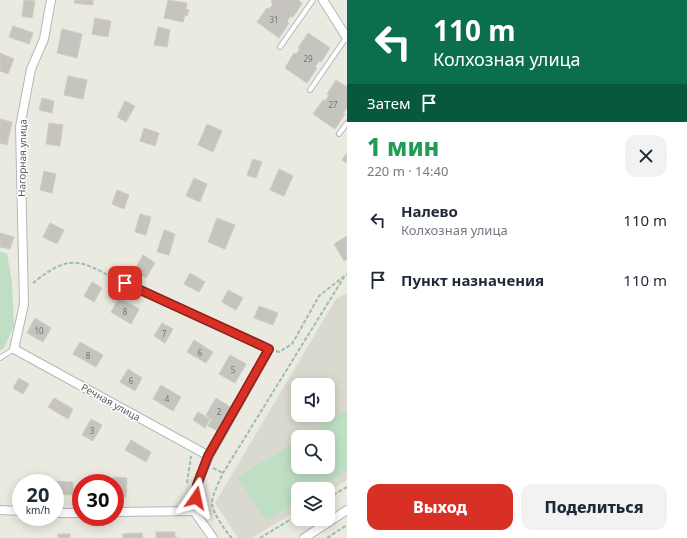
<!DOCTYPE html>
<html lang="ru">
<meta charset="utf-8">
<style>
:root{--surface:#fff;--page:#f2f2f3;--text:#1f2937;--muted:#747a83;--accent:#d93025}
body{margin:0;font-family:"Noto Sans",sans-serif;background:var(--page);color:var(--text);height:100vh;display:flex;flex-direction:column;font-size:15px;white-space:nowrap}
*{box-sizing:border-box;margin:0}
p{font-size:13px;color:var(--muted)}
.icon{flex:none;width:22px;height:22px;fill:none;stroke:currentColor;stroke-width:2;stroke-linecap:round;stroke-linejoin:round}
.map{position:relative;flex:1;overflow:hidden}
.side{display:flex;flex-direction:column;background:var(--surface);width:340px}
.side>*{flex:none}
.guide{background:#0b6e4f;color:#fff;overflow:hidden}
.fabs{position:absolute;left:291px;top:378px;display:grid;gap:8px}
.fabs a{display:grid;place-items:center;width:44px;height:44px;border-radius:8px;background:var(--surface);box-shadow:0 2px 10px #0003;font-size:20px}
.speed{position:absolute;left:12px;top:474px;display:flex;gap:8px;font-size:20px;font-weight:700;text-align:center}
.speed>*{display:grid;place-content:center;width:52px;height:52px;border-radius:50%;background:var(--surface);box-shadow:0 2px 10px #0003;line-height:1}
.speed small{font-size:10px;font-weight:400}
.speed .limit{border:6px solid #d22;background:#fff;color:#111}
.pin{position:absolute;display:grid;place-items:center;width:34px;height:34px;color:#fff;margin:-17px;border-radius:8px;box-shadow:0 2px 6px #0006}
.me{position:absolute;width:44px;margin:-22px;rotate:11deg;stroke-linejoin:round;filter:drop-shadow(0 0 3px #0008)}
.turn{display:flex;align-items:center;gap:14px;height:84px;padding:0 20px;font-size:18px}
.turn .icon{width:52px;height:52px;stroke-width:2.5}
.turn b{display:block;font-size:28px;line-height:34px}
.then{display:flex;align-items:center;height:38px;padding:0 20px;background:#0003;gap:8px;font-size:15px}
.round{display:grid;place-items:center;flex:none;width:42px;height:42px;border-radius:12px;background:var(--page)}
.summary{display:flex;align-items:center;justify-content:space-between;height:68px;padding:0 20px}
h1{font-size:24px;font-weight:800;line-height:30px;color:#1e9e55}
.primary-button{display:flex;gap:8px;margin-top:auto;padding:8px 20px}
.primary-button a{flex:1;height:46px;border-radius:12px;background:var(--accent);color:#fff;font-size:16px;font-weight:800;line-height:46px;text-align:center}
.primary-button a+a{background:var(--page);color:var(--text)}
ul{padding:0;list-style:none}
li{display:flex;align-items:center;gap:12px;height:60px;padding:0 20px}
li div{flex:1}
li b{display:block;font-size:15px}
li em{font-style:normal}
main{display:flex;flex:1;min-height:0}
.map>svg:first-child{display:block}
.education{fill:#dad9cf;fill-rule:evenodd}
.green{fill:#bfdfc5}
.building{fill:#c6c4be;stroke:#ceccc0}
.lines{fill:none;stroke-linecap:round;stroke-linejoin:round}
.service-casing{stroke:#b6b7bc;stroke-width:6}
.minor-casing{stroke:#b6b7bc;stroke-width:10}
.path{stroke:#9abfac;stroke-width:2;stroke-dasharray:4 2;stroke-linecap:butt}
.service{stroke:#fff;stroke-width:4}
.minor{stroke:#fff;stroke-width:8}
.route-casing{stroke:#8d1f18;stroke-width:10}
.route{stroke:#d93025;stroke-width:7}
.labels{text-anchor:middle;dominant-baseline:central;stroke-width:3;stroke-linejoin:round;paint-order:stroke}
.number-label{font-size:8px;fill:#747578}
.street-label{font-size:10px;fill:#595b60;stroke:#fff}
</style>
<main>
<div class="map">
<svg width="347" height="538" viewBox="0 0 347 538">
<rect width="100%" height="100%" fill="#eaeae0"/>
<path class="education" d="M347,293V480L328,492V489H298V510L252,538H238L215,503L336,299ZM298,385H328V415H298ZM298,437H328V467H298Z"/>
<g class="green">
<path d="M0,251L7,254L12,282L14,326L4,348L0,350Z"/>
<path d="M347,410V471L318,489H298V501L266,521L238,477L298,440V467H328V437H302Z"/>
</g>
<g class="building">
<path d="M24,0L35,1L32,18L22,16Z"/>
<path d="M75,0H93V5L74,3Z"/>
<path d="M168,0L187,3L186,9L189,10L187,16L185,15L183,22L164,18Z"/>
<path d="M272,0H298L302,3L293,17L291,16L287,21L289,23L279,38L257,22L267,8L269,9L273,4L271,2Z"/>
<path d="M95,18L111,21L108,37L92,34Z"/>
<path d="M13,26L33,33L29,44L9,37Z"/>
<path d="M158,27L170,30L167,47L154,45Z"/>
<path d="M62,29L82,34L77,58L57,53Z"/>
<path d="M308,33L330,48L321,62L319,61L315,67L317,68L307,83L285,68L294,53L296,54L300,49L298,48Z"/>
<path d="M0,53L14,59L8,74L0,71Z"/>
<path d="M68,76L87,80L83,99L64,95Z"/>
<path d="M336,80L347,87V108L343,113L345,114L335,129L313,114L323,100L325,101L329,95L327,94Z"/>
<path d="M42,98L54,101L52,113L39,110Z"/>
<path d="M125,101L135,106L126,122L117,117Z"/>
<path d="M0,119L12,122L7,145L0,143Z"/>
<path d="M49,123L63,125L60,146L46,144Z"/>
<path d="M207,124L222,131L213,152L198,145Z"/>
<path d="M144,128L159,133L155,146L140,141Z"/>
<path d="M347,153V163L342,160Z"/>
<path d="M253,159L262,162L256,178L247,175Z"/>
<path d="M279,169L293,176L284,196L270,190Z"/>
<path d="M44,171L56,174L52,193L40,190Z"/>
<path d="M194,178L207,184L200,202L186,196Z"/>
<path d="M117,190L129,195L124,209L112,204Z"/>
<path d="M140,214L151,217L146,235L135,232Z"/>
<path d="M217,218L235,225L225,249L208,242Z"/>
<path d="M50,223L64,230L57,244L43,237Z"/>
<path d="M164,230L175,234L169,255L157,252Z"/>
<path d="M0,233L14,237L10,249L0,247Z"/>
<path d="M347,236V259L344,261L334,244Z"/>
<path d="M143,255L155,263L146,278L134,271Z"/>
<path d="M190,273L205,282L199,292L184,284Z"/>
<path d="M92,282L102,288L94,302L84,296Z"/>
<path d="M228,290L243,298L236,310L222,302Z"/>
<path d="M119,298L139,309L131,324L111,312Z"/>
<path d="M259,306L278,313L273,325L254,318Z"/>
<path d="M35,318L51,328L43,342L27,333Z"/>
<path d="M162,323L173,329L165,343L154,336Z"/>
<path d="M194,340L213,352L206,363L187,352Z"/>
<path d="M80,342L103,355L96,367L73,354Z"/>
<path d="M230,355L246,364L235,383L219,374Z"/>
<path d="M128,369L142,378L135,391L120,382Z"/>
<path d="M19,378L29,384L23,394L13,388Z"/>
<path d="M161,385L181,397L173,411L153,399Z"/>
<path d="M54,398L73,409L68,419L48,407Z"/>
<path d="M216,398L232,408L218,431L208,426L212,419L206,415Z"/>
<path d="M198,412L210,419L205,428L193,420Z"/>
<path d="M91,419L102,425L93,441L82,435Z"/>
<path d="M131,440L151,452L146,462L125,450Z"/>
<path d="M113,477L127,478L126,497H115V483H113Z"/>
<path d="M51,481L73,482V495L55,494V483H51Z"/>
<rect x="78" y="492" width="3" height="10"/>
<path d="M156,532H175V538H179H156Z"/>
<path d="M142,533L143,538H123V534Z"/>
<rect x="58" y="534" width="12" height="4"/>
</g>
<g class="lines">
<defs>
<g id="service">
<path d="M280,47L313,0"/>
<path d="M310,90L346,38"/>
<path d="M339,134L347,123"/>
<path d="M0,358L14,349"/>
</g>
<g id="minor">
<path d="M51,0L44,39L31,69L20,127L24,304L14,349L209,456"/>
<path d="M323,0L347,38"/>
<path d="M125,283L269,349L209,456L197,485L194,511L213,538"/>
<path d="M0,510L21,511"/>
<path d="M115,512L194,511"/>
<path d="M55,513H81"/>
<path d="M304,538L347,510"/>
</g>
</defs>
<use href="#service" class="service-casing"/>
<use href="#minor" class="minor-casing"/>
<g class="path">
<path d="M33,283C42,276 58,263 71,263C86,261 103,273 117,280"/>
<path d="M276,351L279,352L292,344L319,296L347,274"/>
<path d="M213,468L223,473"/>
<path d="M187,483L191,456"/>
<path d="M328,498L347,487"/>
<path d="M232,538C226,532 212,512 212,503C212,495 220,480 223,473L344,277"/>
<path d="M260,538L298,515"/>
<path d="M327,538L347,525"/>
</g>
<use href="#service" class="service"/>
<use href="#minor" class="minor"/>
</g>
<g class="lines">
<defs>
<path id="route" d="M125,283L269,349L208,456L197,485L196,498"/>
</defs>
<use href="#route" class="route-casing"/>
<use href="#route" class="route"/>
</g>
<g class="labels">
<g class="number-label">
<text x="274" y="19">31</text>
<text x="308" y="58">29</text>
<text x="333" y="104">27</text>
<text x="125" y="311">8</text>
<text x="39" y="330">10</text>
<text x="164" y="333">7</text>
<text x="200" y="352">6</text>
<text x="88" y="355">8</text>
<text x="233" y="369">5</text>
<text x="131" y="380">6</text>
<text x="167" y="398">4</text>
<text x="219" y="411">2</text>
<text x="92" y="430">3</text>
</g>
<g class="street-label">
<text transform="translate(22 158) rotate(-89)">Нагорная улица</text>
<text transform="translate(111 402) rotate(29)">Речная улица</text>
</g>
</g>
</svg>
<div class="fabs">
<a><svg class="icon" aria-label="sound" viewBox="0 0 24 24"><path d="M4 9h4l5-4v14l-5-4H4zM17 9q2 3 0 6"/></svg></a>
<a><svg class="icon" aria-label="search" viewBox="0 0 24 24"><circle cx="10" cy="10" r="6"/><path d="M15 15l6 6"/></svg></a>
<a><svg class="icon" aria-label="layers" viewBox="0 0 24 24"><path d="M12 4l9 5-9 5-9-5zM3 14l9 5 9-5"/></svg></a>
</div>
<div class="speed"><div>20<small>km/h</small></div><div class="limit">30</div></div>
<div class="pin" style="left:125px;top:283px;background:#d93025"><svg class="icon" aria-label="arrive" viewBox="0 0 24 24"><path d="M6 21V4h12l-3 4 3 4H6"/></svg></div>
<svg class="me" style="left:196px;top:498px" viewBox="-20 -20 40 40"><path d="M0-17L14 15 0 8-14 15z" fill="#d93025" stroke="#fff" stroke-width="4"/></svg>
</div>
<section class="side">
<div class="guide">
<div class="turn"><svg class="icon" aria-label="left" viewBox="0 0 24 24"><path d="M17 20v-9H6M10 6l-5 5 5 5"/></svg><div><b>110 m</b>Колхозная улица</div></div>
<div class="then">Затем<svg class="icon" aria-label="arrive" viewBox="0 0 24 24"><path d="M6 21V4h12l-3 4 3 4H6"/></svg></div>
</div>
<div class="summary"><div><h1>1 мин</h1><p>220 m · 14:40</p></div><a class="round"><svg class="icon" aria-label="close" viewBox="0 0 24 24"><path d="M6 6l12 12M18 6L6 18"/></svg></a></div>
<ul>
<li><svg class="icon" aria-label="left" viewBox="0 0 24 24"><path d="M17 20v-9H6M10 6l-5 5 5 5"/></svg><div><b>Налево</b><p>Колхозная улица</p></div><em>110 m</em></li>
<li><svg class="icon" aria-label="arrive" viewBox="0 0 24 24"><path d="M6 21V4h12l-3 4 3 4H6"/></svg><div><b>Пункт назначения</b></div><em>110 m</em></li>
</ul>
<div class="primary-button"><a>Выход</a><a>Поделиться</a></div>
</section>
</main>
